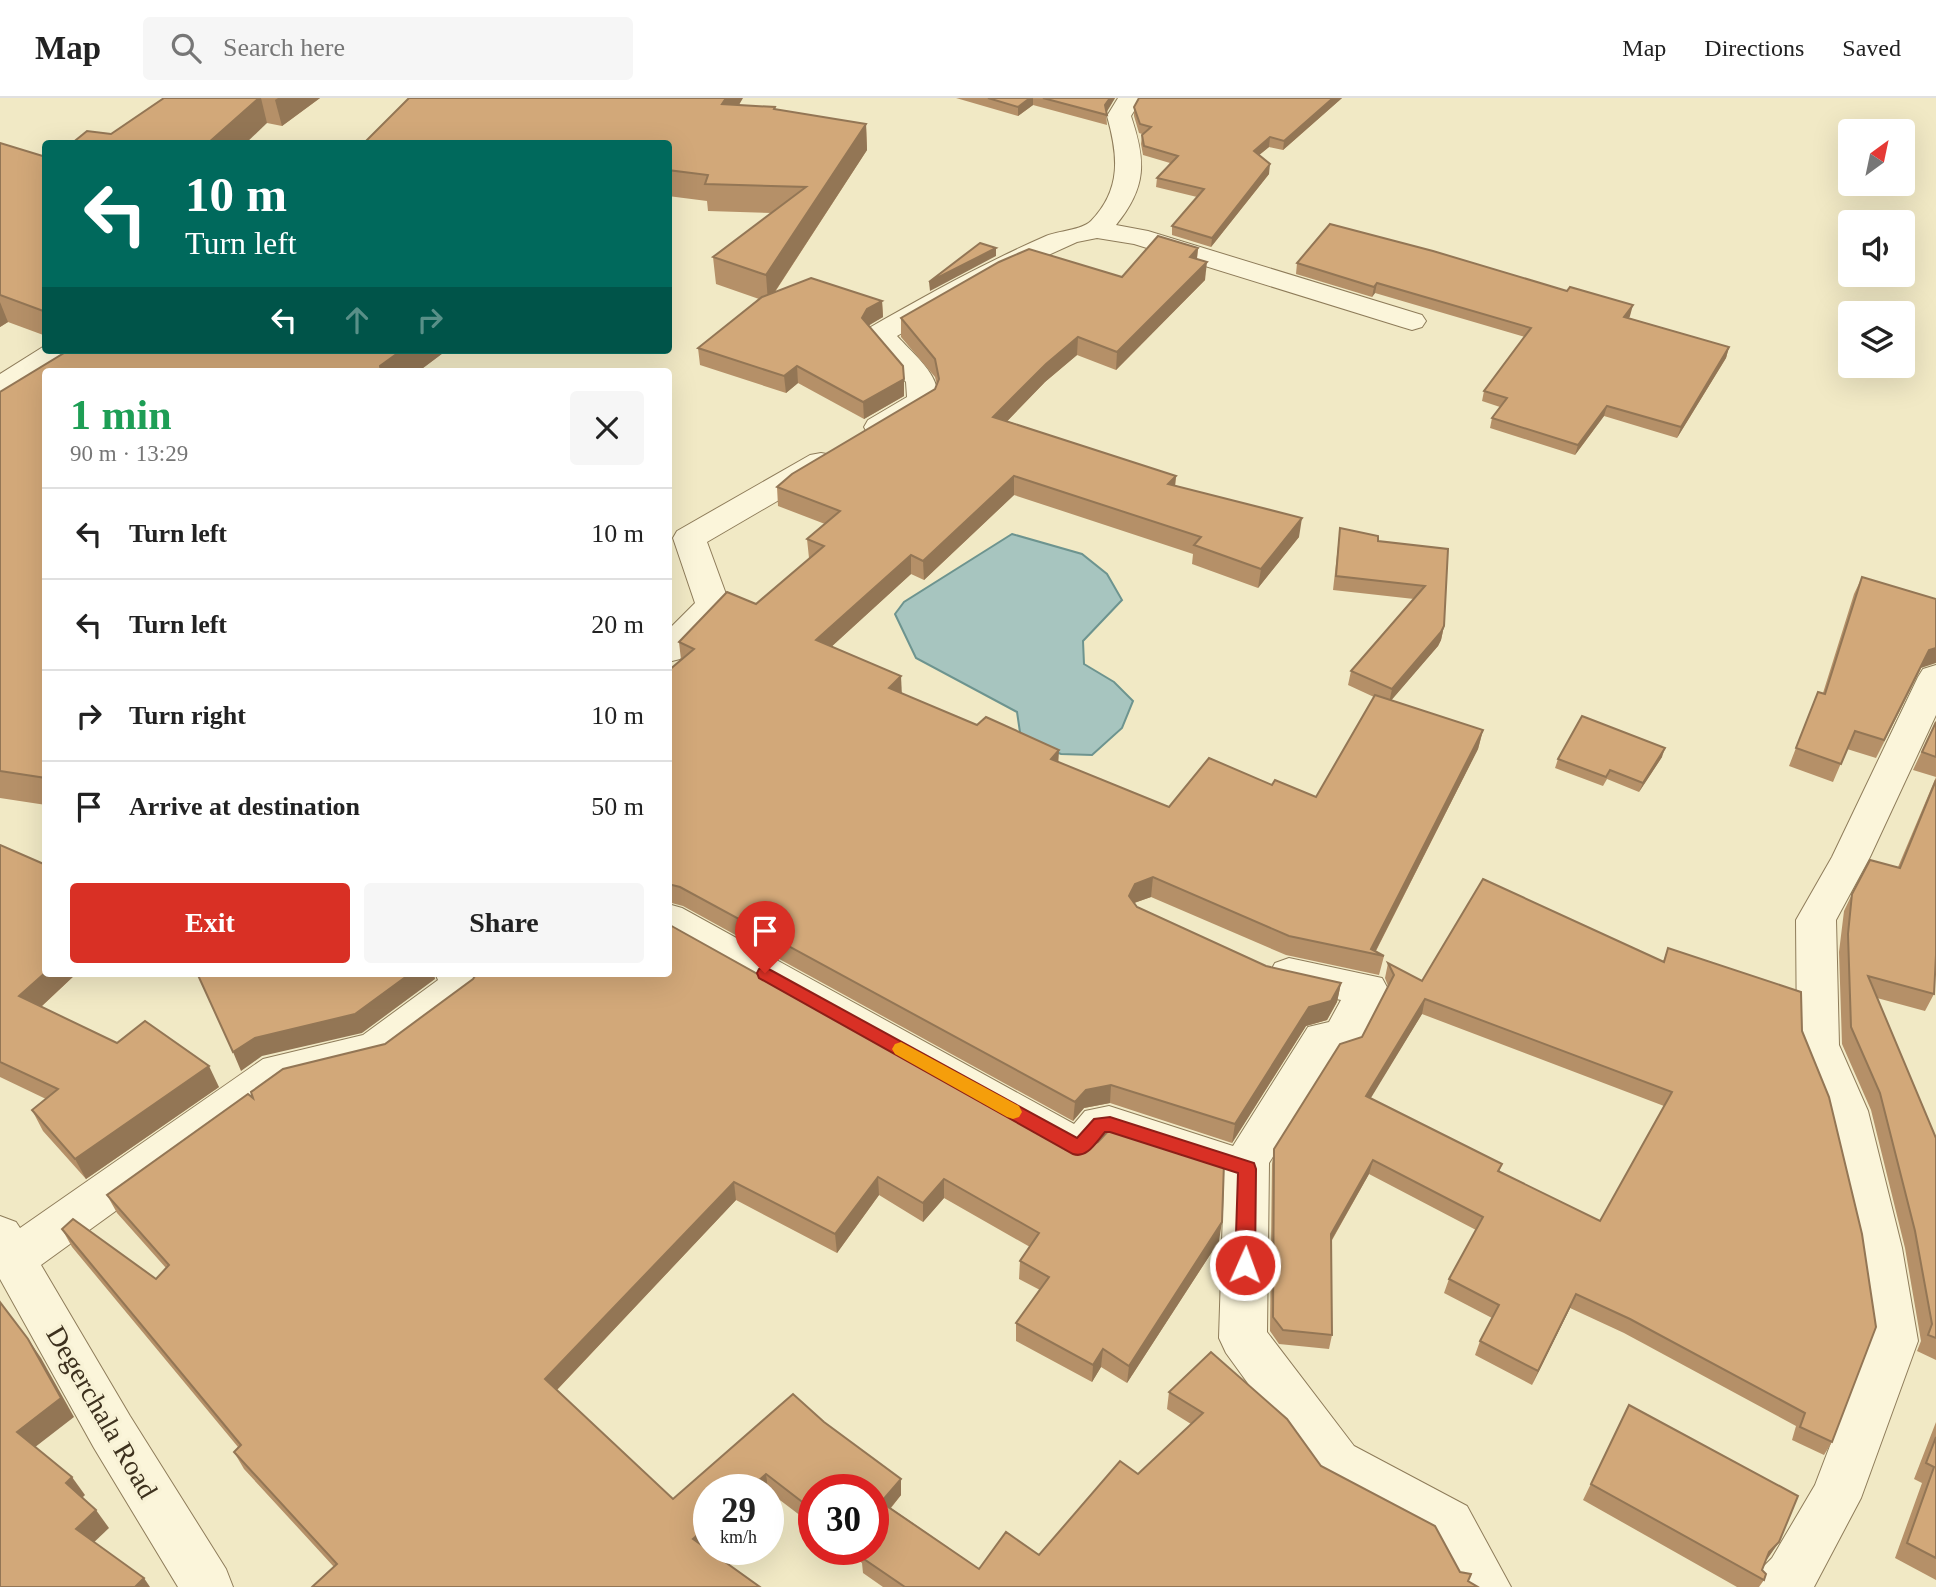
<!DOCTYPE html>
<meta charset="utf-8">
<style>
:root{--surface:#fff;--page:#f6f6f6;--text:#222;--muted:#767676;--line:#e0e0e0;--accent:#d93025}
body{margin:0;font-family:"Times New Roman",serif;background:var(--page);color:var(--text);height:100vh;display:flex;flex-direction:column;font-size:26px;white-space:nowrap}
*{box-sizing:border-box;margin:0}
p{font-size:23px;color:var(--muted)}
.icon{flex:none;width:38px;height:38px;fill:none;stroke:currentColor;stroke-width:2;stroke-linecap:round;stroke-linejoin:round}
.map{position:relative;flex:1;overflow:hidden}
.details{position:absolute;left:42px;top:270px;width:630px;height:609px;display:flex;flex-direction:column;background:var(--surface);border-radius:7px;box-shadow:0 7px 28px #0002}
.details>*{flex:none}
.top-card{position:absolute;left:42px;top:42px;width:630px;height:214px;border-radius:7px;box-shadow:0 7px 28px #0002;background:#00695c;color:#fff;overflow:hidden}
.needle{width:46px;rotate:33deg}
.buttons{position:absolute;left:1838px;top:21px;display:grid;gap:14px}
.buttons a{display:grid;place-items:center;width:77px;height:77px;border-radius:7px;background:var(--surface);box-shadow:0 7px 28px #0002;font-size:35px}
.speed{position:absolute;left:693px;top:1376px;display:flex;gap:14px;font-size:35px;font-weight:700;text-align:center}
.speed>*{display:grid;place-content:center;width:91px;height:91px;border-radius:50%;background:var(--surface);box-shadow:0 7px 28px #0002;line-height:1}
.speed small{font-size:18px;font-weight:400}
.speed .limit{border:10px solid #d22;background:#fff;color:#111}
.pin{position:absolute;display:grid;place-items:center;width:60px;height:60px;color:#fff;margin:-72px -30px;border-radius:50% 50% 50% 0;rotate:-45deg;box-shadow:0 0 7px #0007}
.pin .icon{rotate:45deg}
.me{position:absolute;width:77px;margin:-38px;rotate:2deg;stroke-linejoin:round;filter:drop-shadow(0 0 5px #0008)}
.turn{display:flex;align-items:center;gap:24px;height:147px;padding:0 28px;font-size:32px}
.turn .icon{width:91px;height:91px;stroke-width:2.5}
.turn b{display:block;font-size:49px;line-height:60px}
.lanes{display:flex;align-items:center;height:66px;padding:0 28px;background:#0003;justify-content:center;gap:35px;direction:ltr}
.lanes .off{opacity:.35}
.round{display:grid;place-items:center;flex:none;width:74px;height:74px;border-radius:7px;background:var(--page)}
.overview{display:flex;align-items:center;justify-content:space-between;height:119px;padding:0 28px}
h1{font-size:42px;font-weight:600;line-height:52px;color:#1e9e55}
.cta{display:flex;gap:14px;margin-top:auto;padding:14px 28px}
.cta a{flex:1;height:80px;border-radius:7px;background:var(--accent);color:#fff;font-size:28px;font-weight:600;line-height:80px;text-align:center}
.cta a+a{background:var(--page);color:var(--text)}
ul{padding:0;list-style:none}
li{display:flex;align-items:center;gap:21px;height:91px;padding:0 28px;border-top:2px solid var(--line)}
li div{flex:1}
li b{display:block;font-size:26px}
li em{font-style:normal}
header{display:flex;align-items:center;gap:42px;box-sizing:border-box;height:98px;padding:0 35px;background:var(--surface);border-bottom:2px solid var(--line)}
header strong{font-size:33px}
nav{display:flex;gap:38px;margin-inline-start:auto;font-size:24px}
.search{width:490px;height:63px;background:var(--page);display:flex;align-items:center;gap:18px;box-sizing:border-box;padding:0 24px;border-radius:7px;color:var(--muted);font-size:26px}
.map>svg:first-child{display:block}
.water{fill:#a7c5bf;stroke:#6d948f;stroke-width:2}
.lines{fill:none;stroke-linecap:round;stroke-linejoin:round}
.minor-casing{stroke:#8e7c5a;stroke-width:2}
.minor{fill:#fbf5da;fill-rule:evenodd}
.wall{fill:#b59068;fill-rule:evenodd}
.shaded-wall{fill:#937655}
.building{fill:#d2a879;stroke:#937655;stroke-width:2;fill-rule:evenodd}
.route{fill:#d93025;stroke:#8d1f18;stroke-width:2}
.slow{fill:#f59e0b}
.labels{text-anchor:middle;dominant-baseline:central;stroke-width:7;stroke-linejoin:round;paint-order:stroke}
.near-street-label{font-size:28px;fill:#3d311e;stroke:#f8f2d6}
</style>
<header>
<strong>Map</strong>
<div class="search"><svg class="icon" aria-label="search" viewBox="0 0 24 24"><circle cx="10" cy="10" r="6"/><path d="M15 15l6 6"/></svg>Search here</div>
<nav><a>Map</a><a>Directions</a><a>Saved</a></nav>
</header>
<div class="map">
<svg width="1936" height="1489" viewBox="0 0 1936 1489">
<rect width="100%" height="100%" fill="#f1e9c5"/>
<path class="water" d="M1012,436L1082,456L1107,476L1122,502L1083,543L1084,566L1114,584L1133,603L1122,630L1092,657L1061,656L1021,641L1017,614L916,560L895,516L904,504Z"/>
<g class="lines">
<defs>
<g id="minor">
<path d="M1118,0H1142L1131,18C1146,63 1147,89 1116,127L1148,133L1422,217L1426,223L1422,229L1412,232L1402,229L1134,146L1097,140L1077,144L998,180L897,238C912,255 950,284 933,309C913,321 892,341 868,336L864,329L868,322L907,299L906,284L865,236L869,230C927,197 984,165 1046,138C1058,133 1082,132 1091,123C1122,91 1118,57 1107,18Z"/>
<path d="M46,247V252H73L68,258L11,295L0,298V276Z"/>
<path d="M821,355L832,357L837,364L832,371L707,444L730,507L680,561L668,564V532L695,505L673,440L677,433L810,357Z"/>
<path d="M1936,567V617L1870,759L1836,822L1839,947L1868,1013L1902,1150L1918,1243L1861,1400L1814,1489H1754L1761,1471L1772,1460L1815,1387L1870,1243L1856,1150L1824,1013L1797,947L1796,822L1832,759L1918,579L1923,571Z"/>
<path d="M668,806L682,810L1074,1026L1085,1013L1109,1008L1233,1048L1308,929L1329,924L1341,902L1275,887L1269,876L1275,865L1289,860L1382,880L1388,891L1356,953L1335,958L1269,1065L1267,1234L1354,1348L1467,1408L1511,1489H1456L1431,1442L1318,1382L1226,1255L1219,1240L1224,1082L1111,1044C1094,1063 1089,1072 1063,1063L668,840Z"/>
<path d="M435,875H476L483,887L477,898L390,963L290,987L41,1167L130,1318L226,1471L233,1489H178L94,1350L0,1181V1118L16,1124L20,1130L263,961L363,937L438,882Z"/>
</g>
</defs>
<use href="#minor" class="minor-casing"/>
<use href="#minor" class="minor"/>
</g>
<g class="wall">
<path d="M164,0H320L282,28L267,25L111,36Z"/>
<path d="M956,0H1115L1106,14L1107,27L1033,7L1018,18Z"/>
<path d="M1342,0L1283,52L1269,49L1259,57L1269,76L1211,149L1172,137V128L1197,99L1156,89L1157,80L1170,65L1143,57L1141,46L1142,36L1139,35L1134,18V9Z"/>
<path d="M739,7L775,9V12L866,26L867,52L775,194L882,203L883,219L868,227L904,298L864,321L798,285L786,295L700,267L698,250L759,201L716,186L713,159L772,115L708,113L707,103L668,98V46L364,45Z"/>
<path d="M0,45L46,59V238L8,224L0,229Z"/>
<path d="M1198,150L1197,161L1205,182L1116,272L1077,257L1045,284L1007,323L1176,378L1175,388L1299,439L1258,490L1192,466L1193,456L1014,397L924,482L911,476L832,548L901,595L1058,664L1169,709L1272,687L1316,699L1374,599L1348,587L1351,573L1414,501L1333,492L1340,430L1378,443L1448,451L1444,528L1441,542L1438,548L1391,602L1483,632L1478,651L1376,853L1384,858L1379,877L1286,857L1151,799L1134,805L1137,809L1266,868L1341,885L1337,904L1327,922L1306,928L1232,1045L1110,1005L1084,1010L1073,1023L683,808L668,804V573L681,562L679,544L756,506L810,461L809,460L807,441L825,426L778,408L777,389L935,291L937,287L935,279L901,239V220L1122,179Z"/>
<path d="M1297,165L1630,218L1629,220L1729,249L1726,260L1677,340L1604,318L1575,357L1490,330L1492,320L1500,309L1482,303L1484,293L1525,239L1375,195L1372,199L1296,176Z"/>
<path d="M69,252H447L419,273H46V707L0,700V294Z"/>
<path d="M1862,479L1921,570L1876,660L1847,651L1833,684L1789,668L1811,611L1823,595L1854,496Z"/>
<path d="M1936,623V857L1934,896L1925,913L1877,900L1936,1040V1262L1917,1253L1921,1243L1905,1150L1871,1012L1842,946L1839,854L1844,813L1852,796L1898,769L1936,679L1913,672Z"/>
<path d="M1662,659L1639,694L1607,681L1603,688L1555,670L1558,661Z"/>
<path d="M0,747L46,875H77L41,909L117,945L219,989L86,1081L43,1033L32,1012L46,1001L0,979Z"/>
<path d="M1668,850L1802,933L1832,1344L1824,1357L1792,1342L1796,1328L1624,1235L1570,1210L1532,1287L1475,1257L1480,1243L1492,1220L1444,1195L1449,1181L1476,1132L1369,1076L1331,1144L1332,1237L1329,1251L1279,1246L1270,1233L1272,1066L1274,1051L1362,939L1388,888L1385,880L1388,865L1422,883L1663,864ZM1422,916L1664,1008L1600,1123L1499,1074L1502,1066L1370,1000Z"/>
<path d="M473,881L1219,1143L1127,1285L1101,1269L1092,1284L1016,1243V1225L1040,1192L1019,1181L1020,1163L1030,1149L944,1100L923,1124L879,1097L837,1155L736,1102L557,1292L673,1401L793,1296L901,1397L891,1410L979,1471L1039,1457L1138,1376L1191,1326L1167,1311L1169,1294L1321,1368L1460,1474L1468,1483L1478,1489H883L863,1475L862,1465L844,1451H873L814,1391V1428L768,1393V1391H709V1446L705,1450L334,1469L244,1371L234,1354L238,1349L72,1149L62,1131L156,1181L166,1170L117,1115L107,1097L253,1000L385,946Z"/>
<path d="M1629,1307L1779,1444L1766,1462L1762,1472L1764,1482L1759,1489H1737L1583,1402Z"/>
<path d="M1936,1324V1482L1895,1460L1922,1385L1914,1381Z"/>
</g>
<g class="shaded-wall">
<path d="M259,0H261L267,25L245,46H207Z"/>
<path d="M278,0H320L282,28L275,2Z"/>
<path d="M726,0H743L724,33L722,6Z"/>
<path d="M1030,0H1033V7L1018,18V9Z"/>
<path d="M1110,0H1115L1105,17V7Z"/>
<path d="M1333,0H1342L1283,52L1284,43Z"/>
<path d="M866,26L867,52L768,204L766,177Z"/>
<path d="M1270,39L1269,49L1253,62L1254,53Z"/>
<path d="M1270,66L1269,76L1211,149L1212,140Z"/>
<path d="M996,150V158L930,193L929,184Z"/>
<path d="M1198,150L1196,168L1190,159Z"/>
<path d="M1207,164L1205,182L1116,272L1117,254Z"/>
<path d="M1377,185L1375,195L1372,199L1374,189Z"/>
<path d="M882,203L883,219L868,228L862,220L867,211Z"/>
<path d="M0,204L8,224L0,229Z"/>
<path d="M1633,207L1630,218L1622,229L1624,219Z"/>
<path d="M1078,239L1077,257L1045,284L993,338V319L1046,266Z"/>
<path d="M1729,249L1726,260L1677,340L1681,329Z"/>
<path d="M402,252H447L419,273H381L380,268Z"/>
<path d="M797,268L798,285L786,295L784,278Z"/>
<path d="M904,281V298L864,321L863,304Z"/>
<path d="M1607,308L1604,318L1575,357L1578,347Z"/>
<path d="M1014,378V397L924,482L923,463Z"/>
<path d="M1176,378L1174,396L1168,386Z"/>
<path d="M1302,420L1299,439L1258,490L1261,471Z"/>
<path d="M911,457V476L818,561L816,542Z"/>
<path d="M1444,528L1441,542L1438,548L1389,605L1392,591Z"/>
<path d="M1936,550V565L1921,570L1876,660L1929,552Z"/>
<path d="M901,578L902,598L889,590Z"/>
<path d="M1483,632L1478,651L1374,856L1371,851Z"/>
<path d="M1665,650L1662,659L1639,694L1643,685Z"/>
<path d="M1059,652L1058,671L1051,661Z"/>
<path d="M1153,779L1151,799L1134,805L1129,798L1135,786Z"/>
<path d="M46,874V875H77L30,919L19,898Z"/>
<path d="M411,875H434L435,881L362,935L262,958L241,973L233,954L255,940Z"/>
<path d="M1341,885L1337,904L1327,922L1306,928L1232,1045L1235,1026L1309,909Z"/>
<path d="M1425,901L1422,916L1363,1013L1366,998Z"/>
<path d="M209,968L219,989L86,1081L75,1061Z"/>
<path d="M1111,987L1110,1005L1084,1010L1073,1023L1075,1004L1086,992Z"/>
<path d="M1373,1062L1369,1076L1327,1150L1331,1136Z"/>
<path d="M878,1079L879,1097L837,1155L835,1136Z"/>
<path d="M944,1081V1100L923,1124V1105Z"/>
<path d="M734,1084L736,1102L551,1298L545,1281Z"/>
<path d="M1222,1124L1219,1143L1127,1285L1129,1268Z"/>
<path d="M1576,1196L1570,1210L1532,1287L1538,1273Z"/>
<path d="M28,1241L41,1260L74,1319L30,1353L17,1334Z"/>
<path d="M1103,1251L1101,1269L1092,1284L1093,1267Z"/>
<path d="M766,1376L768,1391H749Z"/>
<path d="M72,1379L85,1397L79,1403L66,1385Z"/>
<path d="M901,1381V1397L882,1420L881,1404Z"/>
<path d="M96,1412L109,1430L89,1449L76,1431Z"/>
<path d="M709,1427V1446L696,1458L693,1441Z"/>
<path d="M1779,1444L1768,1460L1759,1470L1769,1454Z"/>
<path d="M144,1480L150,1489H135Z"/>
</g>
<g class="building">
<path d="M164,0H259L207,46H71L87,33L111,36Z"/>
<path d="M409,0H726L722,6L775,9L774,11L866,26L766,177L713,159L806,89L705,86L708,77L668,72V46H349L351,44L364,45Z"/>
<path d="M988,0H1030L1018,9Z"/>
<path d="M1043,0H1110L1105,7L1107,17Z"/>
<path d="M1139,0H1333L1284,43L1270,39L1254,53L1270,66L1212,140L1172,128L1204,91L1157,80L1178,58L1144,48L1142,37L1151,29L1140,26L1134,9Z"/>
<path d="M0,45L46,59V214L0,197Z"/>
<path d="M1330,126L1433,153L1567,193L1570,189L1633,207L1624,219L1729,249L1681,329L1607,308L1578,347L1492,320L1507,300L1484,293L1531,230L1377,185L1374,189L1297,165Z"/>
<path d="M1158,138L1198,150L1190,159L1207,164L1117,254L1078,239L1046,266L993,319L1176,378L1168,386L1302,420L1261,471L1194,447L1201,439L1014,378L923,463L911,457L816,542L901,578L889,590L977,627L986,619L1059,652L1051,661L1169,709L1209,660L1272,687L1275,682L1316,699L1375,597L1483,632L1371,851L1384,858L1289,838L1153,779L1135,786L1129,798L1137,809L1266,868L1341,885L1331,903L1309,909L1235,1026L1111,987L1086,992L1075,1004L680,789L668,786V573L694,551L679,544L727,494L756,506L824,448L807,441L840,413L777,389L792,376L935,291L939,281L935,261L901,220L999,164L1029,151L1122,179Z"/>
<path d="M980,145L996,150L929,184Z"/>
<path d="M811,180L882,203L867,211L862,220L903,268L904,281L863,304L797,268L784,278L698,250L762,199Z"/>
<path d="M69,252H402L380,268L381,273H46V680L0,673V294Z"/>
<path d="M1340,430L1378,438V443L1448,451L1444,528L1441,534L1392,591L1351,573L1425,488L1336,478Z"/>
<path d="M1862,479L1936,501V550L1929,552L1884,642L1855,633L1841,666L1796,650L1818,594L1825,596Z"/>
<path d="M1582,618L1665,650L1643,685L1610,672L1606,679L1558,661Z"/>
<path d="M1936,624V659L1922,654Z"/>
<path d="M1936,682V857L1934,896L1868,878L1936,1040V1240L1928,1237L1932,1226L1915,1133L1880,995L1851,929L1848,836L1852,796L1870,762L1900,770Z"/>
<path d="M0,747L46,767V874L19,898L117,945L145,923L209,968L75,1061L32,1012L58,991L0,964Z"/>
<path d="M1483,781L1664,864L1668,850L1801,894L1802,933L1829,999L1862,1136L1876,1229L1832,1344L1800,1329L1805,1315L1630,1221L1576,1196L1538,1273L1480,1243L1499,1207L1449,1181L1483,1119L1373,1062L1331,1136L1332,1237L1283,1232L1273,1219L1274,1051L1340,946L1362,939L1394,877L1388,865L1422,883ZM1425,901L1672,994L1600,1123L1498,1073L1502,1066L1366,998Z"/>
<path d="M668,826L1063,1047L1087,1050L1098,1044L1113,1028L1224,1065L1222,1124L1129,1268L1103,1251L1093,1267L1016,1225L1049,1179L1020,1163L1039,1135L944,1081L923,1105L878,1079L835,1136L734,1084L545,1281L673,1401L793,1296L824,1324L901,1381L881,1404L979,1471L1006,1434L1039,1457L1120,1363L1138,1376L1203,1315L1169,1294L1211,1254L1287,1321L1321,1368L1435,1428L1460,1474L1471,1476L1468,1483L1478,1489H905L861,1459L866,1453L864,1451H873V1391H814V1413L766,1376L749,1391H709V1427L693,1441L760,1489H312L337,1466L234,1354L241,1347L62,1131L73,1121L156,1181L169,1167L107,1097L248,996L253,1000L251,994L283,971L385,946L473,881L477,875H668Z"/>
<path d="M197,875H411L355,916L255,940L233,954Z"/>
<path d="M0,1204L28,1241L61,1300L17,1334L72,1379L66,1385L96,1412L76,1431L144,1480L135,1489H0Z"/>
<path d="M1629,1307L1798,1398L1779,1444L1769,1454L1762,1472L1766,1476L1764,1482L1591,1386Z"/>
<path d="M1936,1339V1460L1907,1445L1934,1369L1926,1365Z"/>
</g>
<path class="route" d="M765,869L1077,1040L1094,1021L1110,1019L1254,1065L1256,1071L1255,1167L1252,1173L1245,1176L1238,1173L1235,1167L1238,1075L1110,1034H1105C1096,1044 1087,1061 1073,1056L759,880L757,875L759,871Z"/>
<path class="slow" d="M901,944L1019,1008L1022,1014L1019,1019L1013,1021L1007,1019L895,956L892,951L895,946Z"/>
<g class="labels">
<g class="near-street-label">
<text transform="translate(102 1314) rotate(60)">Degerchala Road</text>
</g>
</g>
</svg>
<div class="buttons">
<a><svg class="needle" viewBox="-14 -14 28 28"><path d="M0-13l5 13h-10z" fill="#e53935"/><path d="M0 13l5-13h-10z" fill="#767676"/></svg></a>
<a><svg class="icon" aria-label="sound" viewBox="0 0 24 24"><path d="M4 9h4l5-4v14l-5-4H4zM17 9q2 3 0 6"/></svg></a>
<a><svg class="icon" aria-label="layers" viewBox="0 0 24 24"><path d="M12 4l9 5-9 5-9-5zM3 14l9 5 9-5"/></svg></a>
</div>
<div class="speed"><div>29<small>km/h</small></div><div class="limit">30</div></div>
<div class="pin" style="left:765px;top:875px;background:#d93025"><svg class="icon" aria-label="arrive" viewBox="0 0 24 24"><path d="M6 21V4h12l-3 4 3 4H6"/></svg></div>
<svg class="me" style="left:1245px;top:1167px" viewBox="-20 -20 40 40"><circle r="17" fill="#d93025" stroke="#fff" stroke-width="3"/><path d="M0-11L8 9 0 5-8 9z" fill="#fff"/></svg>
<div class="top-card">
<div class="turn"><svg class="icon" aria-label="left" viewBox="0 0 24 24"><path d="M17 20v-9H6M10 6l-5 5 5 5"/></svg><div><b>10 m</b>Turn left</div></div>
<div class="lanes"><svg class="icon" aria-label="left" viewBox="0 0 24 24"><path d="M17 20v-9H6M10 6l-5 5 5 5"/></svg><svg class="icon off" aria-label="ahead" viewBox="0 0 24 24"><path d="M12 20V5M6 11l6-6 6 6"/></svg><svg class="icon off" aria-label="right" viewBox="0 0 24 24"><path d="M7 20v-9h11M14 6l5 5-5 5"/></svg></div>
</div>
<section class="details">
<div class="overview"><div><h1>1 min</h1><p>90 m · 13:29</p></div><a class="round"><svg class="icon" aria-label="close" viewBox="0 0 24 24"><path d="M6 6l12 12M18 6L6 18"/></svg></a></div>
<ul>
<li><svg class="icon" aria-label="left" viewBox="0 0 24 24"><path d="M17 20v-9H6M10 6l-5 5 5 5"/></svg><div><b>Turn left</b></div><em>10 m</em></li>
<li><svg class="icon" aria-label="left" viewBox="0 0 24 24"><path d="M17 20v-9H6M10 6l-5 5 5 5"/></svg><div><b>Turn left</b></div><em>20 m</em></li>
<li><svg class="icon" aria-label="right" viewBox="0 0 24 24"><path d="M7 20v-9h11M14 6l5 5-5 5"/></svg><div><b>Turn right</b></div><em>10 m</em></li>
<li><svg class="icon" aria-label="arrive" viewBox="0 0 24 24"><path d="M6 21V4h12l-3 4 3 4H6"/></svg><div><b>Arrive at destination</b></div><em>50 m</em></li>
</ul>
<div class="cta"><a>Exit</a><a>Share</a></div>
</section>
</div>
